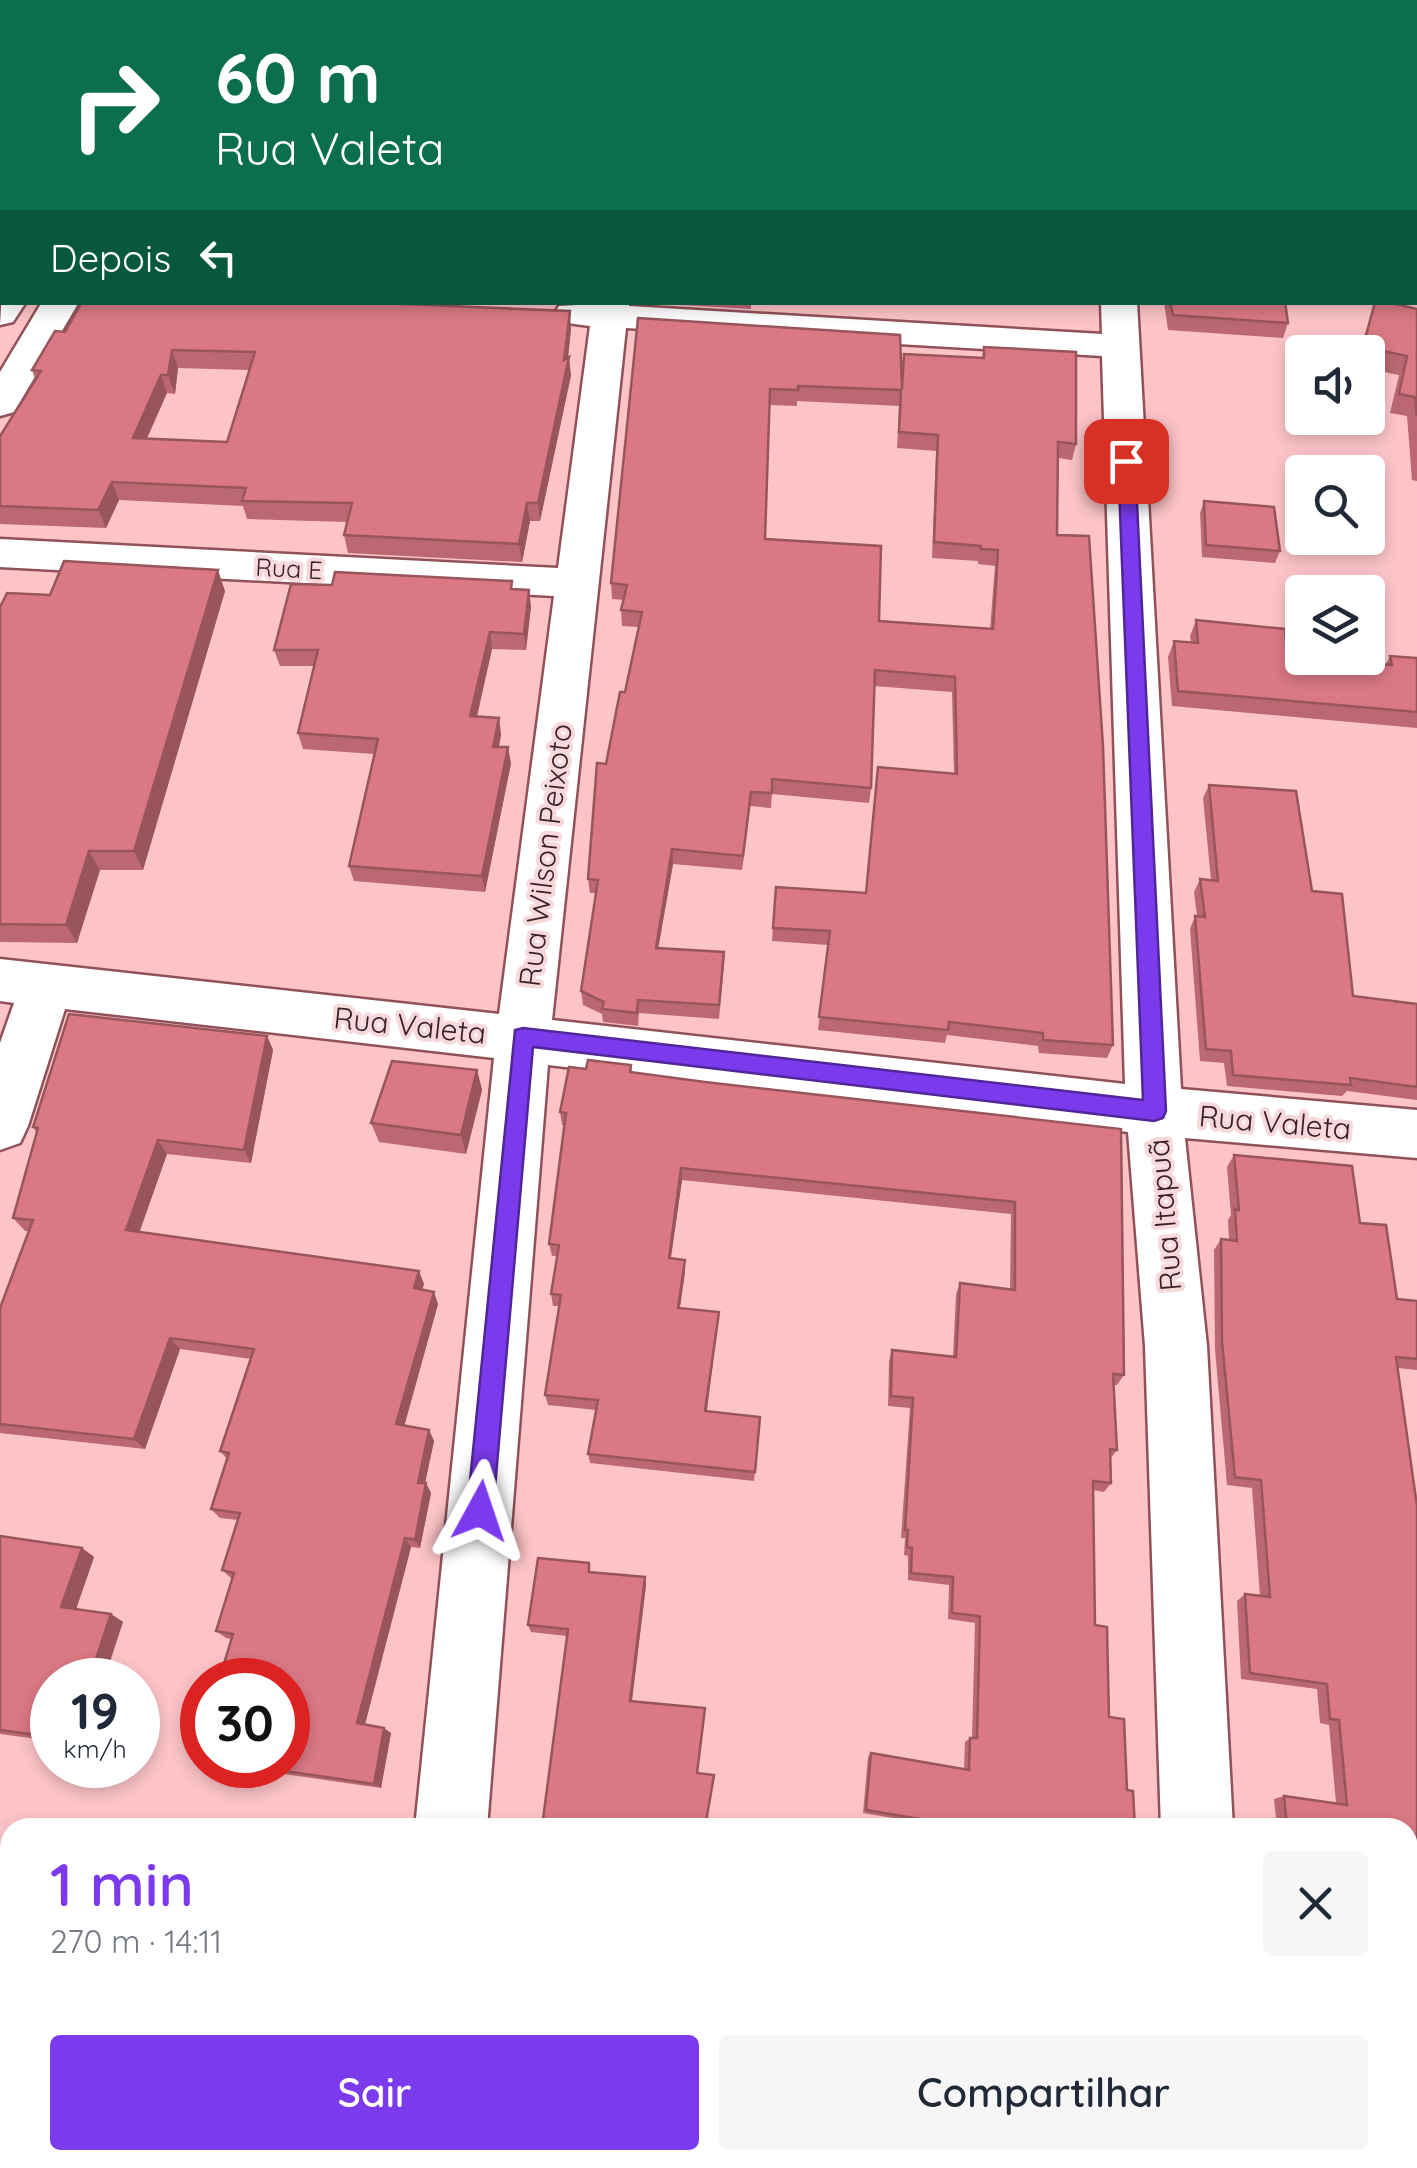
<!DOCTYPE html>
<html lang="pt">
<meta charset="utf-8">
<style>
:root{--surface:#fff;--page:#f6f6f7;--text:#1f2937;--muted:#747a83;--accent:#7c3aed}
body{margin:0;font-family:Quicksand,sans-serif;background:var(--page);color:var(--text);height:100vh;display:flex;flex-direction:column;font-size:38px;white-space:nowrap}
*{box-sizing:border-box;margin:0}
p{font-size:32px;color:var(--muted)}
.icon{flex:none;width:55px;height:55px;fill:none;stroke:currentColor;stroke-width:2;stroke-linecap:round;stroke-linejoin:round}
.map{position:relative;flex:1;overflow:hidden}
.side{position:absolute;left:0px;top:1818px;width:1418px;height:352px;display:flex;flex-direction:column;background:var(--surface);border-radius:30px 30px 0 0;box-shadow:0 5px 15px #0003}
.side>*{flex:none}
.guide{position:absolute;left:0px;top:0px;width:1418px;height:305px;box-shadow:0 5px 15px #0003;background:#0b6e4f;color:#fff;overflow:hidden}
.fabs{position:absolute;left:1285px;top:335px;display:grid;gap:20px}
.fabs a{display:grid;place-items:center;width:100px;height:100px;border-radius:10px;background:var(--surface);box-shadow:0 5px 15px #0003;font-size:50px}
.speed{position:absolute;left:30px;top:1658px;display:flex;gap:20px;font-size:50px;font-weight:700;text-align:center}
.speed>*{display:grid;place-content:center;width:130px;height:130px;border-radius:50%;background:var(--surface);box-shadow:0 5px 15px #0003;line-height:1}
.speed small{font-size:25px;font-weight:400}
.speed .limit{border:15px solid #d22;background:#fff;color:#111}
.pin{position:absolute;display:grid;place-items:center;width:85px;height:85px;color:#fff;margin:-42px;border-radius:20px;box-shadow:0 5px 15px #0006}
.me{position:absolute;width:110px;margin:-55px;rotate:5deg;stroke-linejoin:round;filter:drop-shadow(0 0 8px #0008)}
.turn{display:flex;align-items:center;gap:35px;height:210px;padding:0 50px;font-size:45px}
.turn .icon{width:130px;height:130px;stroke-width:2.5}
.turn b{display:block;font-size:70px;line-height:85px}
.then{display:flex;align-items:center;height:95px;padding:0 50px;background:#0003;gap:20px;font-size:38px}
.round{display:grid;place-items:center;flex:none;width:105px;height:105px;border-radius:10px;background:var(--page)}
.summary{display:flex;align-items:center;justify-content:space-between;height:170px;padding:0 50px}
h1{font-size:60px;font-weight:600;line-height:75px;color:var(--accent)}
.action{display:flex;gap:20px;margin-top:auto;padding:20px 50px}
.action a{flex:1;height:115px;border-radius:10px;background:var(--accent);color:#fff;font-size:40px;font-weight:600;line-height:115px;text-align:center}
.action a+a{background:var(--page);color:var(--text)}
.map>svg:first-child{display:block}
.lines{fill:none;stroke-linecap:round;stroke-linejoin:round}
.street-casing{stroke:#905258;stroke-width:5}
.street{fill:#fff;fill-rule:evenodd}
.wall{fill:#bb6872;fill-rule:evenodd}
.shaded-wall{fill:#99555c}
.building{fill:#da7984;stroke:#99555c;stroke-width:2.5;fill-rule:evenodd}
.route{fill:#7c3aed;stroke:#51269a;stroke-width:2.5}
.labels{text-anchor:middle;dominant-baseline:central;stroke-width:8;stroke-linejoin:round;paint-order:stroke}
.far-street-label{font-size:25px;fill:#3c2124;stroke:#f7d9db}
.street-label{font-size:30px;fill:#3c2124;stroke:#f7d9db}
</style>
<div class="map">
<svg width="1417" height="2168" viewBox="0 0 1417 2168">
<rect width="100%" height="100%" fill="#fdc4c8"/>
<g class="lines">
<defs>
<g id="street">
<path d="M772,0H802V2H773Z"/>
<path d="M1089,0H1119L1120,2H1091Z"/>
<path d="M2,292V302H26L13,322L0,325Z"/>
<path d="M42,302H79L14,412L0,416V372Z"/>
<path d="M629,302V306L1102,334L1101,302H1137L1181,1089L1417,1110V1158L1185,1138L1207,1346L1233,1828H1161L1145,1346L1128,1132L548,1065L487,1828H415L494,1058L65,1009L28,1126L20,1143L0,1150V1043L14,1003L0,1001V959L499,1014L554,596L0,567V539L558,568L590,326L559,322L554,314L559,306ZM626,328L1102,356L1125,1084L552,1020Z"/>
<path d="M381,2160H461L460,2168H380Z"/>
<rect x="1172" y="2160" width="80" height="8"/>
</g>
</defs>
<use href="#street" class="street-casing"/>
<use href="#street" class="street"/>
</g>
<g class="wall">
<path d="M681,302H751V309L681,305Z"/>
<path d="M1164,302H1285L1288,323L1283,338L1168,330Z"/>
<path d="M1375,302L1417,309V481L1412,480L1407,416L1390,413L1399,375L1368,369V352H1359Z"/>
<path d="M638,318L901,379L982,358L984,347L1076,444L1072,460L1058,458L1057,535L1113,1045L1107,1058L1039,1053L1038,1046L947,1035L945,1043L818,1030L828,945L772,941L776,887L865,893L954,774L952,692L874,686L871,788L869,803L772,794L771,808L750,806L742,870L673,864L658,948L724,966L719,1019L639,1013L638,1026L603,1022L602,1014L583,1005L581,991L596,893H590L588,879L606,764L625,692L639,627L622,626L621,610L624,600L612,599L611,583ZM797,401L899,406L897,448L936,451L932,558L978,561V564L995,566L990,629L879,621L765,539L769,405L797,406Z"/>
<path d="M571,329L568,358L571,375L540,521H530L522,562L348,553L344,535L347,522L247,519L243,506L119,500L106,528L0,524V436L35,379L32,370L55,331ZM178,368L249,370L227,442L147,438L167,393L175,394Z"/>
<path d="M1204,501L1280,551L1275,563L1202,557L1200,513Z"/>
<path d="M514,589L531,606L526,650L492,649L477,717L501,734L499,747L511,763L485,892L354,881L349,866L374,754L303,749L298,733L314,666H280L274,650Z"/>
<path d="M225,591L143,870H100L77,943L0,942V607L50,595Z"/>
<path d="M1196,620L1287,656L1386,664L1390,656L1417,658V728L1172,706L1168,657L1174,641L1191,642L1190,636Z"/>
<path d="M1209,785L1312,891L1353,996L1417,1004V1100L1347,1091L1342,1096L1227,1086L1224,1063L1200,1061L1190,929L1195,916H1197L1194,892L1200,879L1211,880L1203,798Z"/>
<path d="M267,1036L273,1050L251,1163L167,1154L139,1232L424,1284L422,1290L438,1304L404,1426L429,1430L434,1441L425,1483L431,1493L420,1548L411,1547L365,1724L391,1733L381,1788L220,1765H288L232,1639L226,1638L216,1631L232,1579L222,1570L238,1520L220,1518L211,1509L227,1459L220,1451L251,1359L180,1349L145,1449L0,1433V1308L29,1231H25L13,1218L36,1132L33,1127Z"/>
<path d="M631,1065L632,1072L705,1082L1121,1129L1124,1375L1117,1385H1114L1117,1450L1110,1459L1111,1483L1104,1492L1093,1490L1095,1625L1109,1717L1135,1828H922V1823L863,1813L868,1757L871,1753L964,1769L965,1742L970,1738H972L975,1623L948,1619L949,1585L908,1580V1556L904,1555L905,1538H901L910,1408L888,1406L889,1361L892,1350L953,1357L956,1294L960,1283L1010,1289L1011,1214L682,1180L671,1258L685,1272L680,1308L718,1323L707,1411L760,1417L754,1481L590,1463L588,1454L596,1410L548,1405L545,1395L559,1306H553L551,1294L557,1256H552L549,1244L564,1125H562L560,1112L586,1069Z"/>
<path d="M477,1070L482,1090L466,1154L379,1142L371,1123Z"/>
<path d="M1234,1155L1360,1223L1397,1299L1417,1301V1370L1398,1368L1417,2168H1293V2160H1408V1828H1277L1274,1799L1284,1796L1336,1803L1329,1725L1320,1723L1317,1689L1241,1679L1237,1601L1245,1594L1260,1596L1252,1488L1227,1485L1215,1350L1214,1250L1221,1239L1229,1240L1228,1220L1231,1215L1227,1167Z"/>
<path d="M0,1536L82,1548L94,1557L76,1609L111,1614L123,1622L52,1680V1741L0,1734Z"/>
<path d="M592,1572L645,1577L646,1585L632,1701L542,1827L567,1636L531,1632L528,1625Z"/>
<path d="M0,1889L10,1891V2112L6,2126H10V2160H339L338,2168H0Z"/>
</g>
<g class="shaded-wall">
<path d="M156,0H173L171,2H154Z"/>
<path d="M2,227V257L0,260V231Z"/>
<path d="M570,311L571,329L566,373L569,357L571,375L540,521L538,503L564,360Z"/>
<path d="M172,350L178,368L175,394L168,375Z"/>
<path d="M161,375L167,393L139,456L133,438Z"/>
<path d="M112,482L119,500L106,528L98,510Z"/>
<path d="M527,503L530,521L522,562L519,544Z"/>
<path d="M218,570L225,591L143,870L134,851Z"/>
<path d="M529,590L531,606L526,650L524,634Z"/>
<path d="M490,632L492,649L473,732L470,716Z"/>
<path d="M499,718L501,734L496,763L493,747Z"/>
<path d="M508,747L511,763L485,892L482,876Z"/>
<path d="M751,792L750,806L742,870L743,856Z"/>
<path d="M672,849L673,864L656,961V948Z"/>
<path d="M89,851L100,870L77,943L66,925Z"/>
<path d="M267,1036L273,1050L251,1163L244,1150Z"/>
<path d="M477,1070L482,1090L466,1154L461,1135Z"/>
<path d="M158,1140L167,1154L136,1242L126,1230Z"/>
<path d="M681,1168L682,1180L669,1269V1258Z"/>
<path d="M685,1260V1272L678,1319V1308Z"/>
<path d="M419,1271L424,1284L419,1300L414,1288Z"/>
<path d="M434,1292L438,1304L402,1434L396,1424Z"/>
<path d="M719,1312L718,1323L705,1421V1411Z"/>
<path d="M170,1338L180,1349L145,1449L134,1439Z"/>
<path d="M429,1430L434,1441L423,1492L418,1483Z"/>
<path d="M426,1483L431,1493L420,1548L415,1540Z"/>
<path d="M405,1538L411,1547L364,1728L357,1723Z"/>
<path d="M82,1548L94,1557L74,1615L61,1607Z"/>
<path d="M645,1577L646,1585L631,1707L630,1701Z"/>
<path d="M111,1614L123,1622L104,1680L90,1677Z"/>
<path d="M384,1728L391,1733L381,1788L374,1784Z"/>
<path d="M10,2064V2112L6,2126L0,2127V2094Z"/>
<path d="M331,2160H339L338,2168H329Z"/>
</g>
<g class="building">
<path d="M0,0H156L154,2H2V227L0,231Z"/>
<path d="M268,0H429L428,2H267Z"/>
<path d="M1002,0H1051V2H1001Z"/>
<path d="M1138,0H1193L1194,2H1138Z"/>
<path d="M82,302H356L570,311L564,360L569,357L538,503H527L519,544L344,535L352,503L242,501L246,488L112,482L98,510L0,506V436L41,371L32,370L55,331L65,332ZM172,350L255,352L227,442L133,438L161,375H168Z"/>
<path d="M1170,302H1285L1288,323L1173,315Z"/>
<path d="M1375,302H1388L1417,309V416L1415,397L1399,394L1407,356L1363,347Z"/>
<path d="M638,318L900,335L902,389L904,354L984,358V347L1076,352V444L1058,442L1057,535L1089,536L1103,746L1113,1045L1043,1040V1033L949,1022L948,1030L819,1017L830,931L773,928L776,887L866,893L878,767L957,774L955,677L875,670L871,788L772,779V793L751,792L743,856L672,849L656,948L724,952L719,1005L638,1000L637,1013L602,1009L604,1002L581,991L598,880L588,879L597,763L606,764L620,692H625L642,612L621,610L627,585L611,583ZM798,386L901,390L899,432L938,435L934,542L981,546V549L998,550L993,629L879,621L881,546L765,539L770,389L798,390Z"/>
<path d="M1204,501L1274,507L1280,551L1206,545Z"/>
<path d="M64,561L218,570L134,851H89L66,925L0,924V607L7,593L50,595Z"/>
<path d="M335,572L512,581L511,589L529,590L524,634L490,632L470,716L499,718L493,747H508L482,876L349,866L378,739L298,733L318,650H274L291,584L332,585Z"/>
<path d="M1196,620L1285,629L1287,656L1392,665L1390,656L1417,658V712L1178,691L1174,641L1198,643Z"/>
<path d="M1209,785L1296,791L1312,891L1342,894L1353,996L1417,1004V1087L1350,1078L1351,1085L1233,1075L1231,1051L1206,1049L1195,916L1205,917L1200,879L1218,881Z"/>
<path d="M69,1014L267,1036L244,1150L158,1140L126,1230L419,1271L414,1288L434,1292L396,1424L429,1430L418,1483H426L415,1540L405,1538L357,1723L384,1728L374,1784L243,1765H288V1680H219L233,1634L216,1631L234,1573L222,1570L240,1513L211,1509L229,1453L220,1451L254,1349L170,1338L134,1439L0,1424V1308L33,1220L13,1218L38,1128L33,1127Z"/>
<path d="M588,1060L631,1065L630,1072L705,1082L1121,1129L1124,1375L1113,1374L1117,1450L1110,1449L1111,1483L1093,1481L1095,1625L1107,1627L1109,1717L1124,1719L1127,1790L1133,1791L1135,1828H926V1820L866,1810L871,1753L969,1770L970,1738H977L980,1616L952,1613L953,1577L911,1573L912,1548L907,1547L908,1530H905L913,1398L891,1396L892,1350L956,1357L960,1283L1015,1290V1202L681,1168L669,1258L685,1260L678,1308L719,1312L705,1411L760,1417L755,1472L588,1454L598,1400L545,1395L561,1295L551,1294L559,1245L549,1244L566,1113L560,1112L569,1067L586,1069Z"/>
<path d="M392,1061L477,1070L461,1135L371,1123Z"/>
<path d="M1234,1155L1352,1166L1360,1223L1386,1225L1397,1299L1417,1301V1359L1396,1357L1417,1506V2168H1305L1304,2160H1408V1828H1287L1284,1796L1347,1805L1339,1720L1330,1719L1327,1684L1250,1673L1245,1594L1270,1597L1261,1480L1235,1477L1222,1341L1221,1239L1237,1241L1235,1209L1239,1210Z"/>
<path d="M0,1536L82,1548L61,1607L111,1614L90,1677L114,1680H52V1737L0,1730Z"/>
<path d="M538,1558L589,1563V1572L645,1577L630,1701L705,1708L697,1773L714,1775L705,1828H520V1825L542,1827L568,1629L528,1625Z"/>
<path d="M202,1732V1759L194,1758Z"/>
<path d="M0,1889L10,1891V2064L0,2094Z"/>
<path d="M0,2131L10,2133V2160H331L329,2168H0Z"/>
<path d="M520,2160H787V2168H729L678,2161L677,2168H519Z"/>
<path d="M872,2160H1140L1141,2168H872Z"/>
</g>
<path class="route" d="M1126,456L1135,461L1166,1111L1163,1118L1154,1121L533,1047L493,1511L490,1521L480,1525L470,1521L467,1511L515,1030L523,1028L1143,1100L1118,461Z"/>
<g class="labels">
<g class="far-street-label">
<text transform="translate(289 568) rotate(3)">Rua E</text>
</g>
<g class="street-label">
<text transform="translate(545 855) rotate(-83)">Rua Wilson Peixoto</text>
<text transform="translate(410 1025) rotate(6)">Rua Valeta</text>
<text transform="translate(1275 1122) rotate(5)">Rua Valeta</text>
<text transform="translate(1164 1215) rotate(-95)">Rua Itapuã</text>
</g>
</g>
</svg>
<div class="fabs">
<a><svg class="icon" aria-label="sound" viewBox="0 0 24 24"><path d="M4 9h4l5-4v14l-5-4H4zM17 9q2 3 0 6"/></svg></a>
<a><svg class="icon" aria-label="search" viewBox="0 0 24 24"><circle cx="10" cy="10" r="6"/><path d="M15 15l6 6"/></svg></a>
<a><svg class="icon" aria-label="layers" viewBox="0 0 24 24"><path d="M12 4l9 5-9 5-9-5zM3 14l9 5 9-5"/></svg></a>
</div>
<div class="speed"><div>19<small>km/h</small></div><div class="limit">30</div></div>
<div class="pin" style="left:1126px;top:461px;background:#d93025"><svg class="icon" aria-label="arrive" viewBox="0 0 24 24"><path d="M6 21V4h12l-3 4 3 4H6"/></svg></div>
<svg class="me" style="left:480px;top:1511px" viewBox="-20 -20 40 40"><path d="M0-17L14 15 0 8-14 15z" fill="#7c3aed" stroke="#fff" stroke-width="4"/></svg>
<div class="guide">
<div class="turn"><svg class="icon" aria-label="right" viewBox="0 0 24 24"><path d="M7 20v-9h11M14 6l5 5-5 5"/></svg><div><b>60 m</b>Rua Valeta</div></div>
<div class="then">Depois<svg class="icon" aria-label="left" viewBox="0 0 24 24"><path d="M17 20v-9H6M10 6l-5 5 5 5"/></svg></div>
</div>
<section class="side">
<div class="summary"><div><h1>1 min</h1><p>270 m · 14:11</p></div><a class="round"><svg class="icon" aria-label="close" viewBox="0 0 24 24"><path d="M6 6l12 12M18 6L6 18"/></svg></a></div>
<div class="action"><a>Sair</a><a>Compartilhar</a></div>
</section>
</div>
